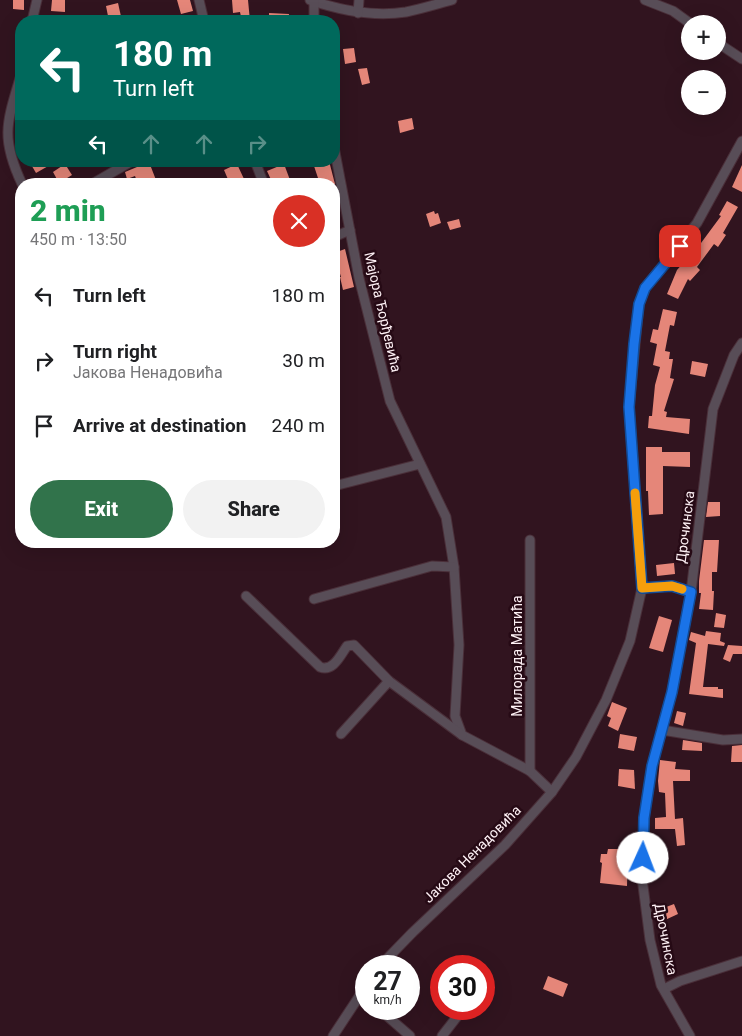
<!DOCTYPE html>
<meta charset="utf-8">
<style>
:root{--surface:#fff;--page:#f2f2f2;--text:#202124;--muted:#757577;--accent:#31734b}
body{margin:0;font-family:Roboto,sans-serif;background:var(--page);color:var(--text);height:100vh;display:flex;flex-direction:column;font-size:19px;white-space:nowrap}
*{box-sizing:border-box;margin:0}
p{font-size:16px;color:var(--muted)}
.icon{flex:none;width:28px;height:28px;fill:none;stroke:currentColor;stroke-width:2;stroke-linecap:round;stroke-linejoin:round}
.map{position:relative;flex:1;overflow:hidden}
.panel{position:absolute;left:15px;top:178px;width:325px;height:370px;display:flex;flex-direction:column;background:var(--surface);border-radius:20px;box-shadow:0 5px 20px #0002}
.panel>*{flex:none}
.guide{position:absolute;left:15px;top:15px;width:325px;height:152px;border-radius:20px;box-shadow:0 5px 20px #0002;background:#00695c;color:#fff;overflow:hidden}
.buttons{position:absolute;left:681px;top:15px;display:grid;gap:10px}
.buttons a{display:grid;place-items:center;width:45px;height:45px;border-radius:50%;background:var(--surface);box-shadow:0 5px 20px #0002;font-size:25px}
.speed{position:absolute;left:355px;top:955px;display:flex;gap:10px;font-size:25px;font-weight:700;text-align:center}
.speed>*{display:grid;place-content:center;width:65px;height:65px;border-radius:50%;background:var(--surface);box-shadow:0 5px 20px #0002;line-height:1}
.speed small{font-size:12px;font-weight:400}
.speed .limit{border:8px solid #d22;background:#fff;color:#111}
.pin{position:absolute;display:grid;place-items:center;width:42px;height:42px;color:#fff;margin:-21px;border-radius:10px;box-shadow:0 2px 8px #0006}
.me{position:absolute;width:55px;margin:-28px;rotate:2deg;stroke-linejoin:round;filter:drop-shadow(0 0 4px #0008)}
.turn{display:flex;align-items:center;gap:18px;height:105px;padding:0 15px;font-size:22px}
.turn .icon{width:65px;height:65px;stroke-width:2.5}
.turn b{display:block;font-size:35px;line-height:42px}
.lanes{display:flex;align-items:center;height:48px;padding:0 15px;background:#0003;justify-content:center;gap:25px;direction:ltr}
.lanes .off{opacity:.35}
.round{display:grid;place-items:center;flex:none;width:52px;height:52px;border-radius:26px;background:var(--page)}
.overview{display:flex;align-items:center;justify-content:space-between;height:85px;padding:0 15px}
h1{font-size:30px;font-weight:800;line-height:38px;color:#1e9e55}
.primary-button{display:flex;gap:10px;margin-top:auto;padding:10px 15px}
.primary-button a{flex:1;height:58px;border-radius:30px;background:var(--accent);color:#fff;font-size:20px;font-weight:800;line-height:58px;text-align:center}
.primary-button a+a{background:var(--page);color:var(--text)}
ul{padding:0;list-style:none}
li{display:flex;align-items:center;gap:15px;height:65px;padding:0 15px}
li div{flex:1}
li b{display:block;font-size:19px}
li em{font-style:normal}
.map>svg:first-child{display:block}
.building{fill:#e58679}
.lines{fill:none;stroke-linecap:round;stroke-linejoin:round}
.minor-casing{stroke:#4a2f39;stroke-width:11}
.minor{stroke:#584d57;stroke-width:9}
.route-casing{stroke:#114b97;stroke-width:12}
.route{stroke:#1a73e8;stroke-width:9}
.slow{stroke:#f59e0b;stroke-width:9}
.labels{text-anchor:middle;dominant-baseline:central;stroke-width:5;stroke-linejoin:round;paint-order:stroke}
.street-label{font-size:14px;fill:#fef1f5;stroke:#260a15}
</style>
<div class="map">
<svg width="742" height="1036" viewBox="0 0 742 1036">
<rect width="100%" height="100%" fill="#31141f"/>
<g class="building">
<path d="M13,0H24V10L13,9Z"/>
<path d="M52,0H65V12L51,11Z"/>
<path d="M177,0H190L193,11L181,14Z"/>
<path d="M232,0H248L250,21H242L240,12L233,13Z"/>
<path d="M118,3L122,21H109L106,6Z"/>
<path d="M269,13L289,14L288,21H269Z"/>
<path d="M354,48L356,62L345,64L343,49Z"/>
<path d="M367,68L370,83L362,85L358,69Z"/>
<path d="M412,118L414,129L400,133L398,121Z"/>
<path d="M29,161H57L36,173Z"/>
<path d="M329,161L335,184H320L314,166Z"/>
<path d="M149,162L156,180L146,184H138L135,176L127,179L125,172Z"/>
<path d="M65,164L72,175L59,183L53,172Z"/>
<path d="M237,164L244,179L230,184L224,170Z"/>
<path d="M284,164L290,180L281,184H273L267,171Z"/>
<path d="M742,165V192L732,187Z"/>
<path d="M727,201L738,207L723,233L726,235L718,247L714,244L697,267L700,270L690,281L688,279L678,299L667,294L677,270L691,254L689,252L697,240L701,243L721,216L719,215Z"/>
<path d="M434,211L435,214L438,213L441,223L430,227L426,214Z"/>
<path d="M459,219L461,227L450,230L447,222Z"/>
<path d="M345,249L354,287L343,290L340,277H341L334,253Z"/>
<path d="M663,309L677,312L674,326L670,325L665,351L670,352L669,359H673L670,378L674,379L664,411L667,412L666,417L690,419L689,434L648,428L649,416H652L655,385L660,367L653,365L657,344L650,342L653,329L658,330Z"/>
<path d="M692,361L708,364L705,377L690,374Z"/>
<path d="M646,447H662V452H690V467L663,466V514L649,515L648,491H646Z"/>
<path d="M708,502H720V516L706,517Z"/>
<path d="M704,540H719L717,572H712V591H714L713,610L699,609L701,593H699V581Z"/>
<path d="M674,563L675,574L657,576L656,565Z"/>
<path d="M716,613L726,615L724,628L714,627Z"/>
<path d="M659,616L672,620L663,652L649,648Z"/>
<path d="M706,631L721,633L720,641L725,643L724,646L708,644L703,687H718V689H723V698L689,694L696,643L689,640L691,632L705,636Z"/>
<path d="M728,645L742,646V654H733L730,662L723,659Z"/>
<path d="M612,702L627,708L618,731L608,726L611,718L607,716Z"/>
<path d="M677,711L686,713L683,726L674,723Z"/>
<path d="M620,734L637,737L634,751L618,748Z"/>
<path d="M683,740L702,743V751L682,750Z"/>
<path d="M742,745V762H731L732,746Z"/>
<path d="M660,760L676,762L675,769L690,770V781H673L675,819L683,818L685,845L677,846L675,829H655V818L666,817L665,793L659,792L658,781Z"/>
<path d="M619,769L634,770L635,789L618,786Z"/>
<path d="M608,849H628L627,886L600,883L602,863L600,862L601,854H607Z"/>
<path d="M674,904L678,914L665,920L661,909Z"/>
<path d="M548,976L568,984L563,997L543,989Z"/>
</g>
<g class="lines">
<defs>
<g id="minor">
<path d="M199,0L204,21"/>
<path d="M310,0C342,11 373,17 406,12C421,9 437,4 452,0"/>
<path d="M645,0L673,11L691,24"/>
<path d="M314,1V21"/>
<path d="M358,13L359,0"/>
<path d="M32,21L37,0"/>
<path d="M718,43L742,59"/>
<path d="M21,75C7,122 0,137 22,184"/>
<path d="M334,147L359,278L390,401L446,517L454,567L459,645L455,716L462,735L530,771L552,792"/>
<path d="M255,161L263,182L259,184"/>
<path d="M92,184L132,161"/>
<path d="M334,237L350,230"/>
<path d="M334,486L420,464"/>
<path d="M642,588L672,586L691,592"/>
<path d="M246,596L320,667C333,672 340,656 347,646L354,645L389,681L462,735"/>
<path d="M314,599L432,566L454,567"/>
<path d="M662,730L723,740L742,739"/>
<path d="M341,734L389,681"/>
<path d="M530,771V540"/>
<path d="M380,966L412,933L505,845L552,792L576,757L606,700L630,641L642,588L629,407L639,304L645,288L697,223L742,141"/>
<path d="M664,989L680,981L742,961"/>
<path d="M379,1009L410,1036"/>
<path d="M333,1036L366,986"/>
<path d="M442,1036L463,1009"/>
<path d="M690,1036L661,985L650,940L642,878L644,818L652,766L672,692L691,592L713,409L734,355L742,343"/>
</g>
</defs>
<use href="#minor" class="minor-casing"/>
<use href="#minor" class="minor"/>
</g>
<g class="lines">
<defs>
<path id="route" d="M643,858L644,818L652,766L672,692L691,592L672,586L642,588L629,407L634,344L639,304L645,288L680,246"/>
</defs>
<use href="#route" class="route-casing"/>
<use href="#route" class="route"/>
<path class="slow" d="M635,493L642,588L672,586L682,589"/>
</g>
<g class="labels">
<g class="street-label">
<text transform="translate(383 312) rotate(77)">Мајора Ђорђевића</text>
<text transform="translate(685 527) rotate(-83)">Дрочинска</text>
<text transform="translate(517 656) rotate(-90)">Милорада Матића</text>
<text transform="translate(472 854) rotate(-45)">Јакова Ненадовића</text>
<text transform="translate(666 939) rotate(79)">Дрочинска</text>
</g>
</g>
</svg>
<div class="buttons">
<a>+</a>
<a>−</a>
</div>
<div class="speed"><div>27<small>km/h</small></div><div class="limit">30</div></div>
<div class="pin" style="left:680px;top:246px;background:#d93025"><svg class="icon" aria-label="arrive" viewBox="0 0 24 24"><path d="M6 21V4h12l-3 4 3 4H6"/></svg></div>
<svg class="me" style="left:643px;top:858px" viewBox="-20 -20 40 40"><circle r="19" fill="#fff"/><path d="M0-13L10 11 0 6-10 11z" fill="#1a73e8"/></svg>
<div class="guide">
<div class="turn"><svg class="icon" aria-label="left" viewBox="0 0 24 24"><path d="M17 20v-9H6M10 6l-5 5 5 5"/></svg><div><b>180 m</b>Turn left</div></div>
<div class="lanes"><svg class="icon" aria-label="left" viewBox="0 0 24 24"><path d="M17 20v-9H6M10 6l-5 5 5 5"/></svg><svg class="icon off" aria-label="ahead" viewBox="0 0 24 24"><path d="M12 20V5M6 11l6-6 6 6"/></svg><svg class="icon off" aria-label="ahead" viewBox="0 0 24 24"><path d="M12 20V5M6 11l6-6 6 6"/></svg><svg class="icon off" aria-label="right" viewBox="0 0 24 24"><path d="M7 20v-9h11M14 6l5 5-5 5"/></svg></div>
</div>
<section class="panel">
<div class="overview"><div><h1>2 min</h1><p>450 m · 13:50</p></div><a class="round" style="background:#d93025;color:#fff"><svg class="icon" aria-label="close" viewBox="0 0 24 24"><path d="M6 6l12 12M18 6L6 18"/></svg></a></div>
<ul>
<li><svg class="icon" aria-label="left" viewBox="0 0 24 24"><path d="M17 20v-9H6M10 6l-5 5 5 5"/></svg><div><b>Turn left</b></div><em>180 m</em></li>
<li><svg class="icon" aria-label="right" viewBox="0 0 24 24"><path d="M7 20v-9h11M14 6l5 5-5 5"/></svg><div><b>Turn right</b><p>Јакова Ненадовића</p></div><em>30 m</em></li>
<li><svg class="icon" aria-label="arrive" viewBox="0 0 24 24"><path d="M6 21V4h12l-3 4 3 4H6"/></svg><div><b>Arrive at destination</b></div><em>240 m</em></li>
</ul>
<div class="primary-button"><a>Exit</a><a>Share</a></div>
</section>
</div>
